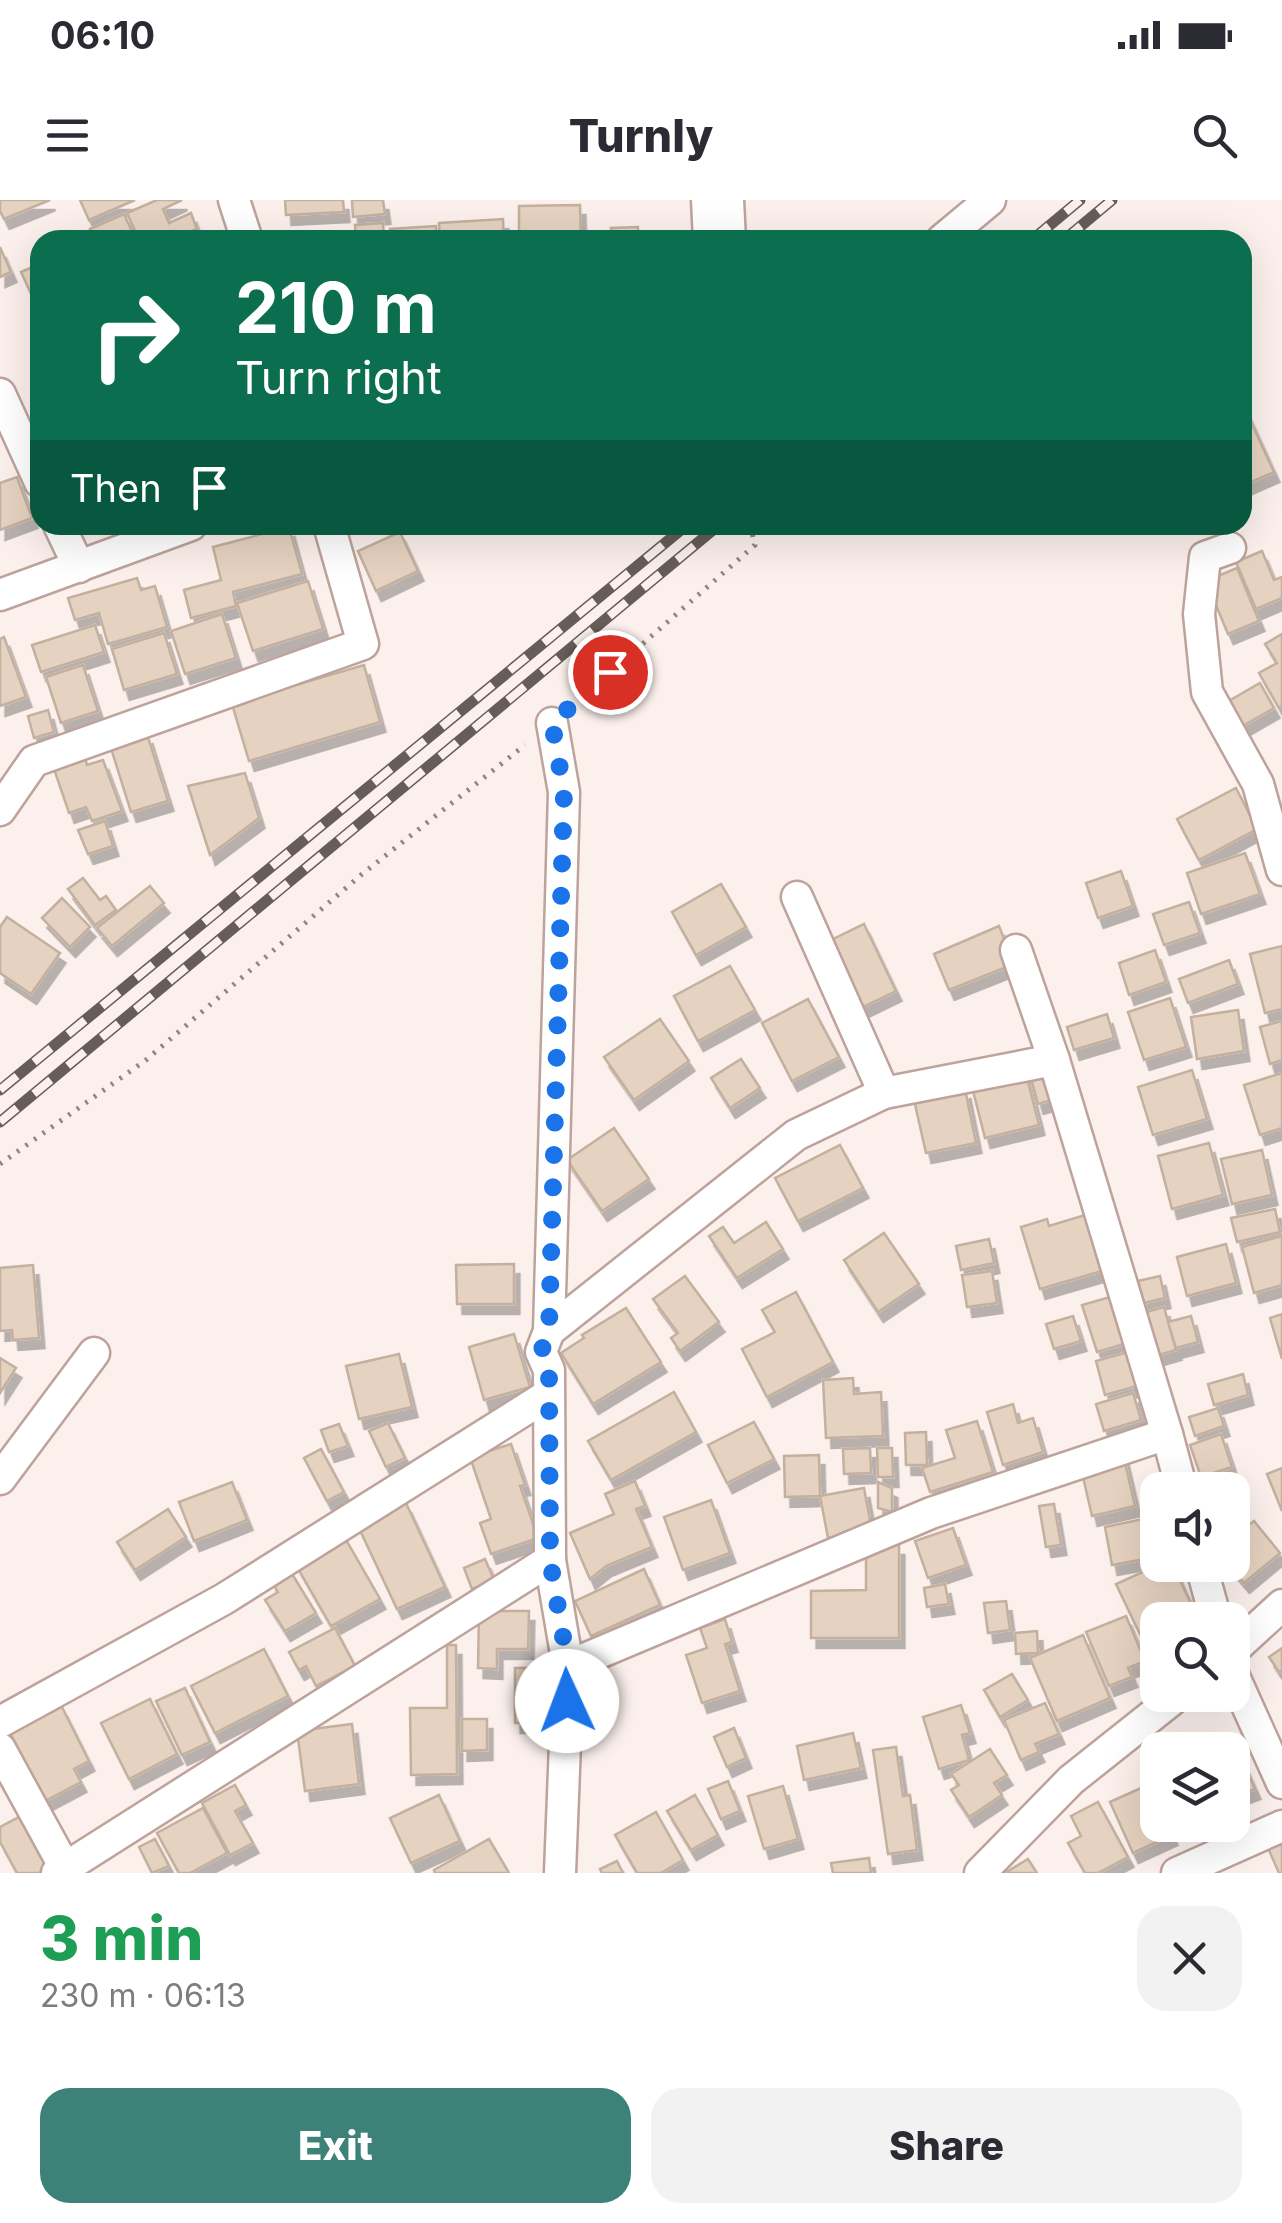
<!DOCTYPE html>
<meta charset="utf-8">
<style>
:root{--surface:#fff;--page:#f2f2f3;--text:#2b2b33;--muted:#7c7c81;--accent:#3c8279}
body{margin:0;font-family:Inter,sans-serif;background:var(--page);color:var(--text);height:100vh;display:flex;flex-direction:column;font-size:38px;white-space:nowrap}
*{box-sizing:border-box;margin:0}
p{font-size:32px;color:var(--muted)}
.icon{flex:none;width:55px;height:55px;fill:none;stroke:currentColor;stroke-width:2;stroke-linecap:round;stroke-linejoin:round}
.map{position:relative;height:1673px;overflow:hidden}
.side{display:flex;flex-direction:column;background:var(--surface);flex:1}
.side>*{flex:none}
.banner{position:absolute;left:30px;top:30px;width:1222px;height:305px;border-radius:30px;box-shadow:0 10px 40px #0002;background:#0b6e4f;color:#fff;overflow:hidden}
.fabs{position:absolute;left:1140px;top:1272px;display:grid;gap:20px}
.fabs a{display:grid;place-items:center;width:110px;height:110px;border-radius:20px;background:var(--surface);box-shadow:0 10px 40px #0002;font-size:50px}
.pin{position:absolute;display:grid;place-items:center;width:85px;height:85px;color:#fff;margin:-42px;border:5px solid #fff;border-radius:50%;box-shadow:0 2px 10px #0007}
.me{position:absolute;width:110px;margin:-55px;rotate:358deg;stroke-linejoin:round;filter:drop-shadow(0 0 8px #0008)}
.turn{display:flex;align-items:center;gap:35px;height:210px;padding:0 40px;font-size:45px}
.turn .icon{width:130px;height:130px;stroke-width:2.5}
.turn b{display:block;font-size:70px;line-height:85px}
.then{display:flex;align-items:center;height:95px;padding:0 40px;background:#0003;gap:20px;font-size:38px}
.round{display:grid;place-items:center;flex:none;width:105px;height:105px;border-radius:30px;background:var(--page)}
.head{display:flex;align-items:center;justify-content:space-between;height:170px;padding:0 40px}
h1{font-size:60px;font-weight:800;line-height:75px;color:#1e9e55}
.primary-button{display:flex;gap:20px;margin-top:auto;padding:20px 40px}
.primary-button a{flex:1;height:115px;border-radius:30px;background:var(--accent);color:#fff;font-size:40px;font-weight:800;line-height:115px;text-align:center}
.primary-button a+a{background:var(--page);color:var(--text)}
.status{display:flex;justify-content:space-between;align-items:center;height:70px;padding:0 50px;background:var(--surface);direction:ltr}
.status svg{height:28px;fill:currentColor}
header{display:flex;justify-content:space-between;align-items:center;height:130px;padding:0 40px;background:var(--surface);font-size:45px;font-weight:800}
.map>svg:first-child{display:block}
.building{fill:#e6d2c0;stroke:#c3b09e;stroke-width:2.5;filter:url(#shadow)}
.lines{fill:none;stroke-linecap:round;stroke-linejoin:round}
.minor-casing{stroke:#bda39b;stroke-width:35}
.path{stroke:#908582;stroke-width:5;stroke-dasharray:2.5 8;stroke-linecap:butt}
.minor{stroke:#fff;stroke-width:30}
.rail-casing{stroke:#665c58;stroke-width:11}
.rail{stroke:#fbf0ec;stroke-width:8;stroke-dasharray:22;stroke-linecap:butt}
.route{stroke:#1a73e8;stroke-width:18;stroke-dasharray:0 32.4}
</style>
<div class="status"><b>06:10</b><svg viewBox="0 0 49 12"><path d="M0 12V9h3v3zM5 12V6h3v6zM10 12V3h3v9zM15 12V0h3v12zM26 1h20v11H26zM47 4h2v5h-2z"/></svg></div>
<header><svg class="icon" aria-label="menu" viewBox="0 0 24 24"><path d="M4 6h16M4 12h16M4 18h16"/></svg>Turnly<svg class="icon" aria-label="search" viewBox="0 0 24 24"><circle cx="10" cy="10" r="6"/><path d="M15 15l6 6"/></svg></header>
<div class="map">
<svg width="1282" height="1673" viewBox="0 0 1282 1673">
<defs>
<filter id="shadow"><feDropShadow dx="5.5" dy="10" stdDeviation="0" flood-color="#0004"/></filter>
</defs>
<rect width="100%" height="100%" fill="#fbf0ec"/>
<g class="building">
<path d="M0,0H50L4,19L0,11Z"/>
<path d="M80,0H135L89,20Z"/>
<path d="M157,0H182L163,9L169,23L191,13L197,29L171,40H139L127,13Z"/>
<path d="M285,0H343L344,12L286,15Z"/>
<path d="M352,0H383L385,14L353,17Z"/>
<path d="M580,5L581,40H519V6Z"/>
<path d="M124,14L136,40H95L90,29Z"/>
<path d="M503,19L504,40H440L439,23Z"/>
<path d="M383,23L384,40H356L355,25Z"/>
<path d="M436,26L437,40H391L390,29Z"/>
<path d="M638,27V35L685,32L686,40H612L611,28Z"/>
<path d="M0,47L11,72L0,77Z"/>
<path d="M40,64V95L33,98L21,72Z"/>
<path d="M1242,202L1274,272L1242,286Z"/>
<path d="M17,277L32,318L0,330V283Z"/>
<path d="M289,327L302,374L233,392L236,406L191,418L184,390L221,380L213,347Z"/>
<path d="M400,332L418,371L376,391L358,351Z"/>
<path d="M1262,351L1274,380L1282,377V398L1256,409L1236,362Z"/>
<path d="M1237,368L1259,421L1228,434L1206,381Z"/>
<path d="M137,378L141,390L155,386L167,427L108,444L99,413L75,420L68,398Z"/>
<path d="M308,381L323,429L253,451L237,403Z"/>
<path d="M222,414L236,458L185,474L171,431Z"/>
<path d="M95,425L104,452L41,472L32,445Z"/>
<path d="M164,433L177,474L124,490L112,449Z"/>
<path d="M1282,434V506L1279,508L1259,473L1277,463L1265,444Z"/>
<path d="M4,437L26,497L0,506V439Z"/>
<path d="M83,465L98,511L61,523L46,477Z"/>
<path d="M364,465L380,522L249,561L232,504Z"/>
<path d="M1260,483L1274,508L1234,531L1220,506Z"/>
<path d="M48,510L54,532L34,538L28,516Z"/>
<path d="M147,534L168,601L131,612L110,545Z"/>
<path d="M84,555L87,565L103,560L122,611L92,621L86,607L69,613L53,566Z"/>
<path d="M245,573L259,618L210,655L188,586Z"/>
<path d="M1236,588L1257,629L1199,660L1177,619Z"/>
<path d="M105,621L113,646L88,654L78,630Z"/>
<path d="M1245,653L1260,694L1201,714L1187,673Z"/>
<path d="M1121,671L1133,706L1098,718L1086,683Z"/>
<path d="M83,678L100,700L106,696L116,710L95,725L68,689Z"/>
<path d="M721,684L746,727L696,755L672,712Z"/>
<path d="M150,686L164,703L112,746L97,728Z"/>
<path d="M62,698L90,727L70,747L42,718Z"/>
<path d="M1189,702L1200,733L1164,745L1153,714Z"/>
<path d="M7,717L60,753L31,794L0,773V727Z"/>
<path d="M864,724L896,791L863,807L831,740Z"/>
<path d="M999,726L1014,764L949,790L934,754Z"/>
<path d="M1282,746V809L1265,813L1250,754Z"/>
<path d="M1155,750L1166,782L1129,795L1119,763Z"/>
<path d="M1229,760L1238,784L1188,803L1179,779Z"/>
<path d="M730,766L755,810L698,841L674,796Z"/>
<path d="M1170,798L1186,847L1144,860L1128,812Z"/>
<path d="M808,799L839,857L792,881L762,823Z"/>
<path d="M1238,810L1244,851L1197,859L1191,817Z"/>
<path d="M1107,814L1114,838L1074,850L1067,827Z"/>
<path d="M660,819L689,861L634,900L604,857Z"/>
<path d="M1282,821V860L1270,864L1260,827Z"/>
<path d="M741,859L760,888L730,908L711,878Z"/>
<path d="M1044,863L1055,899L1038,904L1028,867Z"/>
<path d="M1025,870L1039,925L985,938L971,883Z"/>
<path d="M1192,870L1207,919L1153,935L1138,887Z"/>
<path d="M1282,873V928L1260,935L1244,885Z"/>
<path d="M965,889L976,943L926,953L914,900Z"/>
<path d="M614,928L649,979L602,1011L567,960Z"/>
<path d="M1209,943L1223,995L1172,1009L1158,956Z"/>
<path d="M840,945L863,988L798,1021L775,978Z"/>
<path d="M1262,950L1272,995L1232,1004L1221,959Z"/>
<path d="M1275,1009L1280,1032L1237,1042L1231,1018Z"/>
<path d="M1085,1015L1102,1071L1040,1089L1021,1027L1047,1019L1049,1026Z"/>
<path d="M766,1022L783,1049L737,1078L709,1036L723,1027L734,1043Z"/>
<path d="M884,1033L919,1084L878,1112L844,1060Z"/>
<path d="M1282,1036V1085L1254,1093L1242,1047Z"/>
<path d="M989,1039L994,1063L961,1070L956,1046Z"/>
<path d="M1226,1044L1236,1083L1187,1096L1177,1057Z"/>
<path d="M514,1064V1104H457L456,1065Z"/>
<path d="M33,1065L39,1138L13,1140L12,1130L0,1131V1068Z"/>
<path d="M992,1071L997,1103L967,1107L962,1075Z"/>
<path d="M685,1076L719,1122L680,1151L671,1138L678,1133L653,1099Z"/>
<path d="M1160,1076L1165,1098L1144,1103L1138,1081Z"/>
<path d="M796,1092L833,1162L767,1197L742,1149L775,1132L762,1110Z"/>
<path d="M1110,1097L1124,1144L1097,1152L1082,1105Z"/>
<path d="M1164,1107L1176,1150L1155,1156L1143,1113Z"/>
<path d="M626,1108L661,1162L593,1204L561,1153L584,1138L582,1135Z"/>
<path d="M1282,1114V1159L1270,1118Z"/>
<path d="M1073,1116L1081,1141L1054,1149L1046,1124Z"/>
<path d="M1191,1116L1198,1142L1176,1148L1168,1122Z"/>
<path d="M514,1134L530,1187L484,1200L469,1147Z"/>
<path d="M1128,1152L1137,1186L1105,1195L1096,1161Z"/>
<path d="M399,1154L412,1207L359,1219L346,1166Z"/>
<path d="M0,1158L16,1168L0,1193Z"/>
<path d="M1243,1174L1248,1195L1214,1205L1208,1184Z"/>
<path d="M853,1178L854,1194L881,1192L883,1236L826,1238L823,1180Z"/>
<path d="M674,1192L696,1232L611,1280L588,1241Z"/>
<path d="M1133,1193L1141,1220L1104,1231L1096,1204Z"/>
<path d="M1013,1204L1018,1223L1033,1218L1043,1252L1003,1265L987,1212Z"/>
<path d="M1218,1208L1224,1226L1195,1236L1189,1217Z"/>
<path d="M977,1221L993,1272L930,1292L922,1268L955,1258L946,1230Z"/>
<path d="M754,1222L774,1259L727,1283L708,1245Z"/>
<path d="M388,1223L405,1258L386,1267L369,1231Z"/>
<path d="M339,1224L348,1246L329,1252L321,1230Z"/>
<path d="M926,1232L927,1265H906L905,1233Z"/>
<path d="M1221,1234L1232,1267L1201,1277L1190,1245Z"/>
<path d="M511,1244L525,1285L520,1286L538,1338L491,1354L480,1323L491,1319L470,1257Z"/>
<path d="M870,1248L871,1273L844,1274L843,1249Z"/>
<path d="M877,1248H892L893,1277H878Z"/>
<path d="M321,1249L344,1292L327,1301L304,1258Z"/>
<path d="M1123,1254L1135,1306L1092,1316L1080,1264Z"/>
<path d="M819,1255L820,1296L785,1297L784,1256Z"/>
<path d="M1282,1268V1311L1267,1274Z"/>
<path d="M635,1281L645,1306L636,1309L652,1347L606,1366L590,1379L570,1333L614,1314L605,1294Z"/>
<path d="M232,1282L247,1320L194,1341L179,1302Z"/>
<path d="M878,1282L892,1288V1312L878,1308Z"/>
<path d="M864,1288L872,1331L828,1338L820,1296Z"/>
<path d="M711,1300L730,1353L683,1370L664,1317Z"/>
<path d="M406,1303L445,1387L397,1409L358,1326Z"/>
<path d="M1054,1304L1061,1345L1046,1347L1039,1306Z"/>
<path d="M168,1309L186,1337L135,1370L117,1342Z"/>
<path d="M1148,1318L1156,1357L1112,1365L1105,1327Z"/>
<path d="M1254,1321L1280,1353L1244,1383L1229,1365H1232V1338Z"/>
<path d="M953,1328L966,1365L928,1378L915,1341Z"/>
<path d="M345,1338L380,1399L331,1426L296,1365Z"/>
<path d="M866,1345H899V1438H811V1391L866,1390Z"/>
<path d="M485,1359L494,1380L472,1389L464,1368Z"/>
<path d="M1158,1365H1173L1197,1417L1191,1420H1158V1444L1147,1449L1116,1384Z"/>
<path d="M289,1369L316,1413L285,1431L265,1400L278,1392L271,1381Z"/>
<path d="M644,1369L660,1405L591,1436L575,1401Z"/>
<path d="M945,1384L949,1404L927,1407L924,1388Z"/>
<path d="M1006,1401L1010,1430L988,1433L984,1403Z"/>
<path d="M479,1411H529L528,1449H497V1469L478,1468Z"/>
<path d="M1126,1416L1145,1461L1128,1468L1132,1477L1109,1486L1086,1432Z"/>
<path d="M725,1419L732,1442L725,1444L740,1491L702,1503L686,1455L707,1448L700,1428Z"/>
<path d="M335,1428L355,1466L316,1486L306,1466L299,1470L289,1452Z"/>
<path d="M1037,1431L1038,1453L1016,1454L1015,1433Z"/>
<path d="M1083,1435L1110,1498L1057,1521L1030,1458Z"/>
<path d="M447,1445H456L457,1574L411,1575L410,1508H447Z"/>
<path d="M1282,1448V1471L1279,1472L1269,1457Z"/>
<path d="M264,1449L288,1496L215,1533L191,1486Z"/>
<rect x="515" y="1468" width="21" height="55"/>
<path d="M1012,1474L1028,1500L1000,1517L984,1490Z"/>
<path d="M185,1488L210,1542L182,1555L156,1501Z"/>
<path d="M150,1499L177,1554L129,1579L101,1523Z"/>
<path d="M1045,1503L1059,1534L1035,1544L1039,1552L1021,1560L1004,1520Z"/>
<path d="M961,1505L970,1533L962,1535L969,1560L939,1569L923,1517Z"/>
<path d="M62,1507L89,1561L74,1569L81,1582L45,1601L10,1533Z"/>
<path d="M462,1519H487V1550L462,1551Z"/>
<path d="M352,1524L359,1584L305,1591L297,1531Z"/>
<path d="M734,1528L746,1558L727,1567L714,1537Z"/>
<path d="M853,1533L861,1568L804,1580L797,1546Z"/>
<path d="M1231,1535L1255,1589L1232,1598V1550H1198Z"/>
<path d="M896,1547L903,1596L910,1595L917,1650L888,1654L873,1550Z"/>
<path d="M990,1549L1007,1575L994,1583L1002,1595L969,1617L951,1590L959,1585L951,1574Z"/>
<path d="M728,1581L740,1611L721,1619L708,1589Z"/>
<path d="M1150,1584L1158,1602V1625H1168L1172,1635L1133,1653L1110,1602Z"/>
<path d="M235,1585L246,1605L235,1611L253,1643L230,1655L202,1603Z"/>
<path d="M783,1586L798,1639L764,1649L748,1596Z"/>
<path d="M439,1595L460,1641L411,1663L390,1618Z"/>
<path d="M695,1595L718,1635L691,1650L667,1611Z"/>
<path d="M1098,1602L1128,1657L1098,1673H1085L1068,1643L1081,1636L1071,1616Z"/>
<path d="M203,1608L227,1653L190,1673H179L157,1633Z"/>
<path d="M656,1612L683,1660L661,1673H637L615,1635Z"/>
<path d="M19,1617L48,1668L39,1673H17L0,1642V1627Z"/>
<path d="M155,1639L169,1666L152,1673L139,1647Z"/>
<path d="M489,1639L509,1673H435L434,1670Z"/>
<path d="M1282,1642V1673H1279L1268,1648Z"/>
<path d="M869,1658L871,1673H833L831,1663Z"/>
<path d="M1028,1659L1037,1673H1005Z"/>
<path d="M617,1661L623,1673H602L600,1669Z"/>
</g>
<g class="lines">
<defs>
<g id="minor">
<path d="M234,0L247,40"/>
<path d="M707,0L709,40"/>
<path d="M728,0L730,40"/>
<path d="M942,40L990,0"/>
<path d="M0,194L40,282"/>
<path d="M59,325L79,367"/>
<path d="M1230,348L1205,357L1199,414L1207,492L1258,584L1282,670"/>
<path d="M0,395L191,325"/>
<path d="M552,523L564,592L549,1131L541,1152L549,1170L550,1360L568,1466L560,1673"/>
<path d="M0,610L34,561L363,444L329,325"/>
<path d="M797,697L884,893"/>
<path d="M1016,750L1054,860L1167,1234L1182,1290"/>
<path d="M549,1131L796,935L884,893L1054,860"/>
<path d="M0,1279L94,1153"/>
<path d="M1201,1365L1216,1420"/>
<path d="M1232,1451L1282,1405"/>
<path d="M568,1466L931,1313L1167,1234"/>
<path d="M1232,1472L1282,1583"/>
<path d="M0,1522L224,1399L548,1195"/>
<path d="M0,1549L64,1666"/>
<path d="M57,1673L550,1360"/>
<path d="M980,1673L1071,1580L1178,1495"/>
<path d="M1177,1673L1282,1626"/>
</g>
</defs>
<use href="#minor" class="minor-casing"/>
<g class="path">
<path d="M572,506L755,345L750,325"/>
<path d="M0,964L146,860L361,675L525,545"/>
</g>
<use href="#minor" class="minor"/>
<defs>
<g id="rail">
<path d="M1032,40L1080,0"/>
<path d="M1064,40L1112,0"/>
<path d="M0,890L687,325"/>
<path d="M0,922L719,325"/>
</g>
</defs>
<use href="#rail" class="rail-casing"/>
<use href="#rail" class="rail"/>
</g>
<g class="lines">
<path class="route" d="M567,1501L568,1466L550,1360L549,1170L541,1152L549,1130L564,592L552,523L610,472"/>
</g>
</svg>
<div class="fabs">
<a><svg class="icon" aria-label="sound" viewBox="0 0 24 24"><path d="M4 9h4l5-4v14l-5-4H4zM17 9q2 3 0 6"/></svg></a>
<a><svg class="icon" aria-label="search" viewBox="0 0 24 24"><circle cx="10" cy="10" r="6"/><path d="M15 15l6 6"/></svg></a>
<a><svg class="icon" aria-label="layers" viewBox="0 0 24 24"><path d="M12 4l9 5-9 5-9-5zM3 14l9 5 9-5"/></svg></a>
</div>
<div class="pin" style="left:610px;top:472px;background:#d93025"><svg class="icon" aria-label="arrive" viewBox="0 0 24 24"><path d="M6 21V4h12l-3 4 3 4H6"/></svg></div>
<svg class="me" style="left:567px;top:1501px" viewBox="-20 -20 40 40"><circle r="19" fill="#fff"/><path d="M0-13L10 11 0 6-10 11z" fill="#1a73e8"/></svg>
<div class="banner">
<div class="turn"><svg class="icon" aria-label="right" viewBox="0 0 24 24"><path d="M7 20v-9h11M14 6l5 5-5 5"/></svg><div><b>210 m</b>Turn right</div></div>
<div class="then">Then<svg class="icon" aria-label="arrive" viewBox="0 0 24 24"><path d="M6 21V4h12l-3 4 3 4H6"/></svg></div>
</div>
</div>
<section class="side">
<div class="head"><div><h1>3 min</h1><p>230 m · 06:13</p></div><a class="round"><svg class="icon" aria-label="close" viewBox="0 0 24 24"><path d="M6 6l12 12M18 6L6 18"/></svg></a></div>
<div class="primary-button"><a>Exit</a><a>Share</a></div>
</section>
